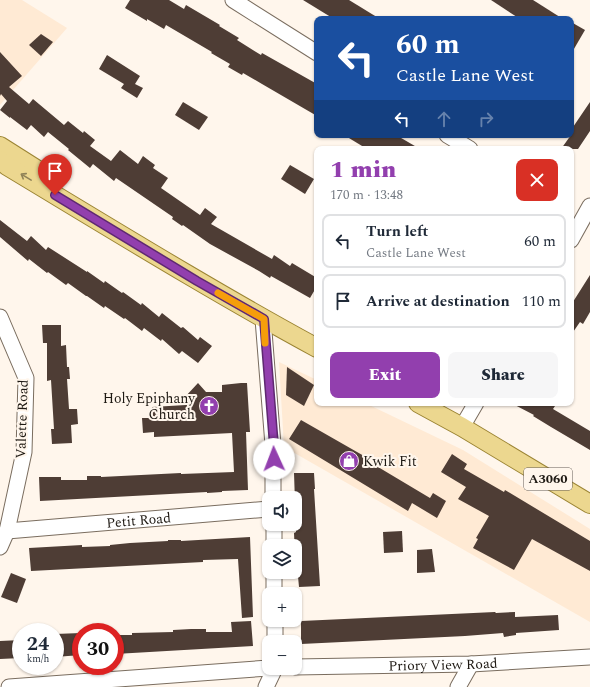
<!DOCTYPE html>
<meta charset="utf-8">
<style>
:root{--surface:#fff;--page:#f6f6f7;--text:#1f2937;--muted:#747a83;--line:#e0e1e3;--accent:#923fae}
body{margin:0;font-family:Spectral,serif;background:var(--page);color:var(--text);height:100vh;display:flex;flex-direction:column;font-size:15px;white-space:nowrap}
*{box-sizing:border-box;margin:0}
p{font-size:13px;color:var(--muted)}
.icon{flex:none;width:22px;height:22px;fill:none;stroke:currentColor;stroke-width:2;stroke-linecap:round;stroke-linejoin:round}
.map{position:relative;flex:1;overflow:hidden}
.panel{position:absolute;left:314px;top:146px;width:260px;height:260px;display:flex;flex-direction:column;background:var(--surface);border-radius:8px;box-shadow:0 1px 3px #0004}
.panel>*{flex:none}
.guide{position:absolute;left:314px;top:16px;width:260px;height:122px;border-radius:8px;box-shadow:0 1px 3px #0004;background:#1a4fa0;color:#fff;overflow:hidden}
.buttons{position:absolute;left:262px;top:491px;display:grid;gap:8px}
.buttons a{display:grid;place-items:center;width:40px;height:40px;border-radius:8px;background:var(--surface);box-shadow:0 1px 3px #0004;font-size:20px}
.speed{position:absolute;left:12px;top:623px;display:flex;gap:8px;font-size:20px;font-weight:700;text-align:center}
.speed>*{display:grid;place-content:center;width:52px;height:52px;border-radius:50%;background:var(--surface);box-shadow:0 1px 3px #0004;line-height:1}
.speed small{font-size:10px;font-weight:400}
.speed .limit{border:6px solid #d22;background:#fff;color:#111}
.pin{position:absolute;display:grid;place-items:center;width:34px;height:34px;color:#fff;margin:-41px -17px;border-radius:50% 50% 50% 0;rotate:-45deg;box-shadow:0 0 4px #0007}
.pin .icon{rotate:45deg}
.me{position:absolute;width:44px;margin:-22px;rotate:358deg;stroke-linejoin:round;filter:drop-shadow(0 0 3px #0008)}
.turn{display:flex;align-items:center;gap:14px;height:84px;padding:0 16px;font-size:18px}
.turn .icon{width:52px;height:52px;stroke-width:2.5}
.turn b{display:block;font-size:28px;line-height:34px}
.lanes{display:flex;align-items:center;height:38px;padding:0 16px;background:#0003;justify-content:center;gap:20px;direction:ltr}
.lanes .off{opacity:.35}
.round{display:grid;place-items:center;flex:none;width:42px;height:42px;border-radius:8px;background:var(--page)}
.overview{display:flex;align-items:center;justify-content:space-between;height:68px;padding:0 16px}
h1{font-size:24px;font-weight:800;line-height:30px;color:var(--accent)}
.cta{display:flex;gap:8px;margin-top:auto;padding:8px 16px}
.cta a{flex:1;height:46px;border-radius:8px;background:var(--accent);color:#fff;font-size:16px;font-weight:800;line-height:46px;text-align:center}
.cta a+a{background:var(--page);color:var(--text)}
ul{padding:0;list-style:none}
li{display:flex;align-items:center;gap:12px;height:54px;margin:0 8px 6px;padding:0 8px;border:2px solid var(--line);border-radius:8px}
li div{flex:1}
li b{display:block;font-size:15px}
li em{font-style:normal}
.map>svg:first-child{display:block}
.built{fill:#ffead4}
.building{fill:#4e3d35}
.lines{fill:none;stroke-linecap:round;stroke-linejoin:round}
.minor-casing{stroke:#7a6d5f;stroke-width:17}
.major-casing{stroke:#9b8433;stroke-width:20}
.minor{stroke:#fff;stroke-width:15}
.major{stroke:#ecd78f;stroke-width:18}
.oneway{stroke:#8f8257}
.route-casing{stroke:#5f2971;stroke-width:10}
.route{stroke:#923fae;stroke-width:7}
.slow{stroke:#f59e0b;stroke-width:7}
.labels{text-anchor:middle;dominant-baseline:central;stroke-width:4;stroke-linejoin:round;paint-order:stroke}
.shield{fill:#fff6ec;stroke:#625b54;stroke-width:1}
.shield-label{font-size:13px;font-weight:bold;fill:#1e1913}
.poi-label{font-size:14px;fill:#1e1913;stroke:#fff6ec;text-anchor:end}
.street-label{font-size:14px;fill:#1e1913;stroke:#fff6ec}
</style>
<div class="map">
<svg width="590" height="687" viewBox="0 0 590 687">
<rect width="100%" height="100%" fill="#fff6ec"/>
<g class="built">
<path d="M0,0H22L67,28L0,105Z"/>
<path d="M279,362L317,380V403H365L463,450L590,529V622L284,447Z"/>
</g>
<g class="building">
<path d="M130,0H169L184,9L186,5L220,25L219,26L239,38L237,40L261,55L262,53L317,84V116L262,84L243,73L242,75L228,67L230,64L211,53L212,52L166,25L164,29L147,19V21L125,8Z"/>
<path d="M303,0H349L380,19H334Z"/>
<path d="M491,0H533L563,19H520Z"/>
<path d="M571,22L585,30L571,54Z"/>
<path d="M41,34L53,42L41,56L29,45Z"/>
<path d="M0,52L22,76L9,87L29,104L33,99L64,125L68,121L83,133L84,131L95,140L90,146L111,161L120,150L138,164L143,156L155,165L153,168L168,178L161,188L200,215L205,208L217,217L211,224L272,259L274,255L290,266L292,263L317,278V286L310,298L271,276L270,278L259,271L210,244L183,225L182,226L172,219L173,217L116,178L114,181L93,164L90,168L68,150L69,149L48,132L44,137L31,125L27,130L10,117V118L0,110L7,101L1,94L0,96Z"/>
<path d="M107,55L140,76L135,84L143,88L137,98L121,88L124,84L99,69Z"/>
<path d="M183,102L208,117L199,130L175,115Z"/>
<path d="M590,102V131L578,149H561L571,135V130Z"/>
<path d="M344,135H396L420,149H367Z"/>
<path d="M290,165L314,179L305,194L281,179Z"/>
<path d="M0,220L27,241L31,236L46,250L48,247L87,272V271L104,283L105,281L122,293L123,292L141,305L142,303L159,317L162,313L181,328L183,327L198,340L200,337L212,346L198,363L182,351L179,354L162,339L161,341L144,328L142,331L125,318L124,319L105,306L104,308L87,296H86L68,283L66,285L48,272L47,273L29,259L28,261L0,237Z"/>
<path d="M590,275V312L583,324L580,322L571,335V305Z"/>
<path d="M42,325H61V346L66,345L67,367H69L70,379H67L69,409H77L78,424L71,425L72,443L52,444L51,429H54L51,380L47,381V343H43Z"/>
<path d="M287,367L314,385L304,406L286,395Z"/>
<path d="M198,383L206,392H222V385L241,383H247L250,432H246L248,490L222,491V492L207,493V492L40,501L39,477H61V480H87V476H101V477L181,473V474L234,472L232,433L154,437V432L143,433L142,418H153L152,407L186,405L185,397Z"/>
<path d="M511,403H557L553,409L590,431V450L551,427L533,416L534,415Z"/>
<path d="M301,420L364,456L363,458L430,498L433,493L446,501L437,518L412,503L408,511L289,439Z"/>
<path d="M452,454L467,464L464,469L504,492L505,490L590,541V571L532,539L514,570L473,548L478,539L476,538L489,516L458,499L466,487L441,472Z"/>
<path d="M294,473H314L315,489H314L320,586L299,587L297,566H296L295,556L294,533L296,532Z"/>
<path d="M402,531L403,552L384,553L383,532Z"/>
<path d="M250,537L253,617L242,618L238,559L203,560V562L31,571L29,548L82,545V547L110,546V545L130,543L168,541V540H181V541Z"/>
<path d="M432,549L435,572L417,573V550Z"/>
<path d="M11,573L26,579L17,603L1,597Z"/>
<path d="M495,612L496,613L515,612V617L558,615L559,630L516,633V635L504,637L503,633L465,636L404,639L301,644V621Z"/>
<path d="M251,621L253,646L115,654V635H132V633L173,632V630L191,629H206V632H232L231,622Z"/>
<path d="M81,633V655L55,657V634Z"/>
<path d="M21,640V658L0,659V641Z"/>
</g>
<g class="lines">
<defs>
<g id="minor">
<path d="M233,0L317,53"/>
<path d="M447,135L470,149"/>
<path d="M571,240L590,206"/>
<path d="M0,317L26,378L24,452L7,531L0,547"/>
<path d="M263,319L273,445V498"/>
<path d="M462,427L476,403"/>
<path d="M274,524V546"/>
<path id="s1" d="M7,531L269,509"/>
<path d="M274,572V594"/>
<path d="M275,620V642"/>
<path id="s2" d="M295,667L471,664L590,657"/>
<path d="M9,687L269,668"/>
<path d="M266,687L275,668"/>
<path d="M458,687L471,664"/>
</g>
<g id="major">
<path d="M0,146L41,172"/>
<path d="M0,160L7,166C110,228 212,291 317,348"/>
<path d="M418,403L462,427L590,504"/>
</g>
</defs>
<use href="#minor" class="minor-casing"/>
<use href="#major" class="major-casing"/>
<use href="#minor" class="minor"/>
<use href="#major" class="major"/>
</g>
<defs><path id="oneway-shaft" d="M-6 0H5M1.5-3L5.5 0L1.5 3" fill="none" stroke-width="1.6" stroke-linecap="round" stroke-linejoin="round"/></defs>
<use class="oneway" href="#oneway-shaft" transform="translate(26 177) rotate(-149)"/>
<g class="lines">
<defs>
<path id="route" d="M55,195L197,281L264,319L274,446V459"/>
</defs>
<use href="#route" class="route-casing"/>
<use href="#route" class="route"/>
<path class="slow" d="M218,293L264,319L265,343"/>
</g>
<defs>
<symbol id="church-disc" viewBox="-11 -11 22 22"><circle r="9.5" fill="#923fae" stroke="#fff6ec"/><path d="M-1.2-6h2.4v3.5h3.3v2.4h-3.3V6h-2.4V-.1h-3.3v-2.4h3.3Z" fill="#fff"/></symbol>
<symbol id="shop-disc" viewBox="-11 -11 22 22"><circle r="9.5" fill="#923fae" stroke="#fff6ec"/><path d="M-5-2.5h2.3a2.7 3.5 0 0 1 5.4 0H5L5.5 6h-11ZM-1.5-2.5h3a1.5 2.3 0 0 0-3 0Z" fill="#fff"/></symbol>
</defs>
<g fill-rule="evenodd">
<use href="#church-disc" x="198" y="395" width="22" height="22"/>
<use href="#shop-disc" x="338" y="450" width="22" height="22"/>
</g>
<g class="labels">
<rect class="shield" x="524" y="468" width="48" height="22" rx="3"/>
<g class="shield-label">
<text x="548" y="479">A3060</text>
</g>
<g class="poi-label">
<text x="195" y="398">Holy Epiphany<tspan x="195" dy="16">Church</tspan></text>
<text x="363" y="461" text-anchor="start">Kwik Fit</text>
</g>
<g class="street-label">
<text transform="translate(22 419) rotate(-88)">Valette Road</text>
<text stroke="none"><textPath href="#s1" startOffset="132">Petit Road</textPath></text>
<text stroke="none"><textPath href="#s2" startOffset="148">Priory View Road</textPath></text>
</g>
</g>
</svg>
<div class="buttons">
<a><svg class="icon" aria-label="sound" viewBox="0 0 24 24"><path d="M4 9h4l5-4v14l-5-4H4zM17 9q2 3 0 6"/></svg></a>
<a><svg class="icon" aria-label="layers" viewBox="0 0 24 24"><path d="M12 4l9 5-9 5-9-5zM3 14l9 5 9-5"/></svg></a>
<a>+</a>
<a>−</a>
</div>
<div class="speed"><div>24<small>km/h</small></div><div class="limit">30</div></div>
<div class="pin" style="left:55px;top:195px;background:#d93025"><svg class="icon" aria-label="arrive" viewBox="0 0 24 24"><path d="M6 21V4h12l-3 4 3 4H6"/></svg></div>
<svg class="me" style="left:274px;top:459px" viewBox="-20 -20 40 40"><circle r="19" fill="#fff"/><path d="M0-13L10 11 0 6-10 11z" fill="#923fae"/></svg>
<div class="guide">
<div class="turn"><svg class="icon" aria-label="left" viewBox="0 0 24 24"><path d="M17 20v-9H6M10 6l-5 5 5 5"/></svg><div><b>60 m</b>Castle Lane West</div></div>
<div class="lanes"><svg class="icon" aria-label="left" viewBox="0 0 24 24"><path d="M17 20v-9H6M10 6l-5 5 5 5"/></svg><svg class="icon off" aria-label="ahead" viewBox="0 0 24 24"><path d="M12 20V5M6 11l6-6 6 6"/></svg><svg class="icon off" aria-label="right" viewBox="0 0 24 24"><path d="M7 20v-9h11M14 6l5 5-5 5"/></svg></div>
</div>
<section class="panel">
<div class="overview"><div><h1>1 min</h1><p>170 m · 13:48</p></div><a class="round" style="background:#d93025;color:#fff"><svg class="icon" aria-label="close" viewBox="0 0 24 24"><path d="M6 6l12 12M18 6L6 18"/></svg></a></div>
<ul>
<li><svg class="icon" aria-label="left" viewBox="0 0 24 24"><path d="M17 20v-9H6M10 6l-5 5 5 5"/></svg><div><b>Turn left</b><p>Castle Lane West</p></div><em>60 m</em></li>
<li><svg class="icon" aria-label="arrive" viewBox="0 0 24 24"><path d="M6 21V4h12l-3 4 3 4H6"/></svg><div><b>Arrive at destination</b></div><em>110 m</em></li>
</ul>
<div class="cta"><a>Exit</a><a>Share</a></div>
</section>
</div>
